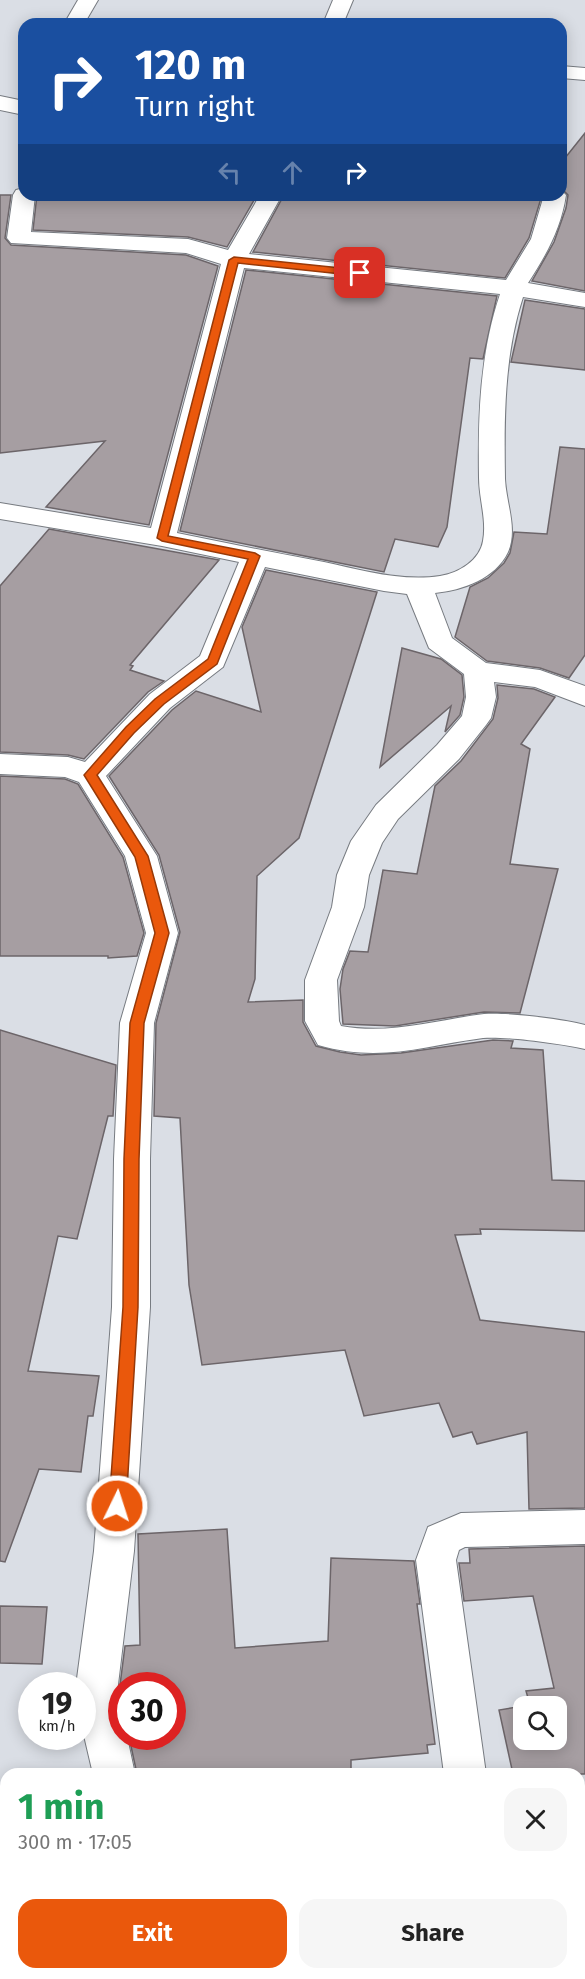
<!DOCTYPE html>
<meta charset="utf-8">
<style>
:root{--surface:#fff;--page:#f6f6f6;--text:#222;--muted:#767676;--accent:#ea580c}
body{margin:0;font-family:"Fira Sans",sans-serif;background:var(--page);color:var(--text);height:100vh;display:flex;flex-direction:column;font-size:22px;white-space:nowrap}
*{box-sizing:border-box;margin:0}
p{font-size:20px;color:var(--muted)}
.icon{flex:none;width:33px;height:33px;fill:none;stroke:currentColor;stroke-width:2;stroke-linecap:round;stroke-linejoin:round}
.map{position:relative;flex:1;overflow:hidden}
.panel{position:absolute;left:0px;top:1768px;width:585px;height:212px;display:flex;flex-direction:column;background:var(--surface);border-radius:18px 18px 0 0;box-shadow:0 3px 15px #0003}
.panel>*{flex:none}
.banner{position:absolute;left:18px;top:18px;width:549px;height:183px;border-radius:18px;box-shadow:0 3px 15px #0003;background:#1a4fa0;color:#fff;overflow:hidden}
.buttons{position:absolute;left:513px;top:1696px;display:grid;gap:12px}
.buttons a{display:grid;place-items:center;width:54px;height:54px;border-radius:12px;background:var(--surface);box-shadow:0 3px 15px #0003;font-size:30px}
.speed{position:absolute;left:18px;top:1672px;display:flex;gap:12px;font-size:30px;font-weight:700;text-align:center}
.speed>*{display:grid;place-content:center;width:78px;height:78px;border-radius:50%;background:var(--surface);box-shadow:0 3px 15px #0003;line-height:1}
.speed small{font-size:15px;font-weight:400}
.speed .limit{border:9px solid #d22;background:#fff;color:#111}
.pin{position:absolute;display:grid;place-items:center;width:51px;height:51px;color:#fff;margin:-26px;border-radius:12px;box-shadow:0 3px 9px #0006}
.me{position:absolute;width:66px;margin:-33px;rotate:4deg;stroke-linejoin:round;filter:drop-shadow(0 0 4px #0008)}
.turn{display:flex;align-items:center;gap:21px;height:126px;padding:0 18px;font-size:27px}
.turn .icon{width:78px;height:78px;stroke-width:2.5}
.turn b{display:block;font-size:42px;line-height:51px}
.lanes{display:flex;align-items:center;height:57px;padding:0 18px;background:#0003;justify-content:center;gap:30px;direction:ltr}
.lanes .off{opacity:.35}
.round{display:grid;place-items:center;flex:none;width:63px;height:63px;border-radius:18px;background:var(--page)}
.headline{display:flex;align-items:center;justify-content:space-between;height:102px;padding:0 18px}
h1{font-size:36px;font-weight:700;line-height:45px;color:#1e9e55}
.cta{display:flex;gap:12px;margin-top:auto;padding:12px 18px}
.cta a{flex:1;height:69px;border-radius:18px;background:var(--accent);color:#fff;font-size:24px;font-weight:700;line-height:69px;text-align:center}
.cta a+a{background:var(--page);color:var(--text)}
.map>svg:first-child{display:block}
.building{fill:#a69ea2;stroke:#6c6569;stroke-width:1.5;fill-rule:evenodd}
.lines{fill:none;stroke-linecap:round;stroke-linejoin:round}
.minor-casing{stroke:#777b81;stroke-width:2}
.minor{fill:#fff;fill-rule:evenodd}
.route{fill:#ea580c;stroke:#983908;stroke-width:1.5}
</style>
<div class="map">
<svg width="585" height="1979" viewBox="0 0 585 1979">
<rect width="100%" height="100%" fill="#dadee5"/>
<g class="building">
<path d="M585,133V291L532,281L554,242L566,208L568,195L561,188V163Z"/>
<path d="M0,195H11L5,238L11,245L186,255L218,266L149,525L46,507L105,441L0,453Z"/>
<path d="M37,195H257L227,247L188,237L33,230Z"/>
<path d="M284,195H542L529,238L505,278L253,252Z"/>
<path d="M246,270L497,296L483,359L470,358L447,527L438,547L395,539L384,572L180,531Z"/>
<path d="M525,300L585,309V370L511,362Z"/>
<path d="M560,447L585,449V655L569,678L540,668L487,661L455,637L470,587L488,578L504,563L510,553L514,532L547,534Z"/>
<path d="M49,529L219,560L130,665L133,666L130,670L164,681L148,692L84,759L68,755L0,752V586Z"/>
<path d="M266,570L377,592L299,838L257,876L255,979L248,1002L303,1000V1022L316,1046L340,1052L361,1055L401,1053L493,1040L513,1041L511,1048L543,1050L552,1180L585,1181V1231L480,1229L481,1234L455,1235L480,1320L585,1332V1508L529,1509L527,1432L477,1444L472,1432L453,1437L439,1403L364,1416L345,1350L202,1365L189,1285L180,1118L154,1116L156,1023L180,932L159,855L109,776L172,710L196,691L261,712L242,627Z"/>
<path d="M402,648L441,659L462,675L464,697L460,715L445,732L451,706L380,767Z"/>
<path d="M497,685L534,689L555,697L521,744L530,749L510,864L558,869L520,1013L484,1012L395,1026L343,1024L340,989L343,969L350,951L368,952L383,870L417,874L435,786L461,761L493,719L498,698Z"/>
<path d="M0,776L65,779L78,784L123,857L144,933L137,956L108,958V956H0Z"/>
<path d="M0,1030L116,1065L113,1116H108L77,1239L58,1236L28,1371L99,1376L93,1416H88L81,1472L39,1469L5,1562L0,1561Z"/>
<path d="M227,1529L235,1648L328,1641L331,1558L414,1561L420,1604H417L435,1744L427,1745L428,1753L351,1760V1774H137L129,1737H172V1686H122V1702L119,1693L125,1646L140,1645L138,1534Z"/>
<path d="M585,1546V1774H513L499,1710L530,1705L526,1691L554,1688L533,1596L464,1601L459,1563H470L469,1549ZM524,1707H556V1740H524Z"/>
<path d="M0,1606L47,1607L42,1664L0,1663Z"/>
</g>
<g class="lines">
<defs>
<g id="minor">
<path d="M78,0H98L84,24H64Z"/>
<path d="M333,0H353L343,24H323Z"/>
<path d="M561,66L585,68V80L561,78Z"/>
<path d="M0,96L24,101V115L0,110Z"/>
<path d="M24,188V195H35L31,232L188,239L228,250L260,195H282L249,254L506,280L531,239L544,195H561V190L566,195C561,229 546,255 528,283L585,293V307L523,297C504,355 504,419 505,479C506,503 518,529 508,552C495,579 463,590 435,593L452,638L486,663L540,670L585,686V706L535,687L494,682L496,697L491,718L486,725L459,759L398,819L382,843L369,875L364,907L337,980L339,1021L341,1026C390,1035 436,1020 484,1014C507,1012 562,1019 585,1025V1049C562,1044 506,1036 483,1038C423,1046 380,1063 318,1045L305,1021V980L332,907L337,875L351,841L376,805L437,745L462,716L466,697L464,674L429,648L407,594L384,591L265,567L223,667L170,708L106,776L157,856L178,933L154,1023L150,1159V1307L134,1551L117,1693L122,1713V1737H127L135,1774H93L82,1727V1686H76L94,1551L112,1307L114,1159L120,1023L146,933L125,856L79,782L65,777L0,774V754L68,757L85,762L150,694L200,656L239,562L162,546L0,519V503L151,528L221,264L186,253L11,243L7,238L13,195L16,190ZM244,268L500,294C480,353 478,416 479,478C479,499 487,520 483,541C480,560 459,573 440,576C402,582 361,570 324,562C275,553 226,543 177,533Z"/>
<path d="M585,1510V1544L465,1547L459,1550L456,1560L486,1774H444L416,1560L428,1527L461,1513Z"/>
<rect x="115" y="1974" width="46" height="5"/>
<path d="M475,1974H521L522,1979H476Z"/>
</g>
</defs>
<use href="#minor" class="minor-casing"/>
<use href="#minor" class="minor"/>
</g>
<path class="route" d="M234,257L360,270L365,273L360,276L238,263L168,536L255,553L260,556L217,664L164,704L134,733L97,775L148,856L169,933L144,1023L139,1159L138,1307L126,1506L123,1511L117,1513L112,1511L109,1506L123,1307L124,1159L130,1023L155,933L135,857L84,775L126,727L155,699L208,659L248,559L162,541L157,538L229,260Z"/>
</svg>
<div class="buttons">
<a><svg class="icon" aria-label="search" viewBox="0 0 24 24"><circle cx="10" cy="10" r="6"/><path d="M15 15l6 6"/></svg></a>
</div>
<div class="speed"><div>19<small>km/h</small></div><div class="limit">30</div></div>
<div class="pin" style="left:360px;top:273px;background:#d93025"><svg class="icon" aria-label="arrive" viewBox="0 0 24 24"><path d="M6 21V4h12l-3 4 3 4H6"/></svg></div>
<svg class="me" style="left:117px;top:1506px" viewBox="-20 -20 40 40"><circle r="17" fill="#ea580c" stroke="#fff" stroke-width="3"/><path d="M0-11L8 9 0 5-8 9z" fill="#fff"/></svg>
<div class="banner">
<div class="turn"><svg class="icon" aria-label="right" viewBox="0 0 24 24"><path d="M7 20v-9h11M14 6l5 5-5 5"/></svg><div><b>120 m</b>Turn right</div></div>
<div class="lanes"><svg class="icon off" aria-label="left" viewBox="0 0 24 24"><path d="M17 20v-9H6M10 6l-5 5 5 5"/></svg><svg class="icon off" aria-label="ahead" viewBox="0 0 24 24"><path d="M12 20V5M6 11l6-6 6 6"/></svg><svg class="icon" aria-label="right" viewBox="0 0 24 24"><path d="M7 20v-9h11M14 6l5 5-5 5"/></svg></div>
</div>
<section class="panel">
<div class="headline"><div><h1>1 min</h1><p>300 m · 17:05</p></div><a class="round"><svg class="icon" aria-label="close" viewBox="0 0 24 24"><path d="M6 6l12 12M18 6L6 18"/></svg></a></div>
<div class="cta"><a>Exit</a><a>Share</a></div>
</section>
</div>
